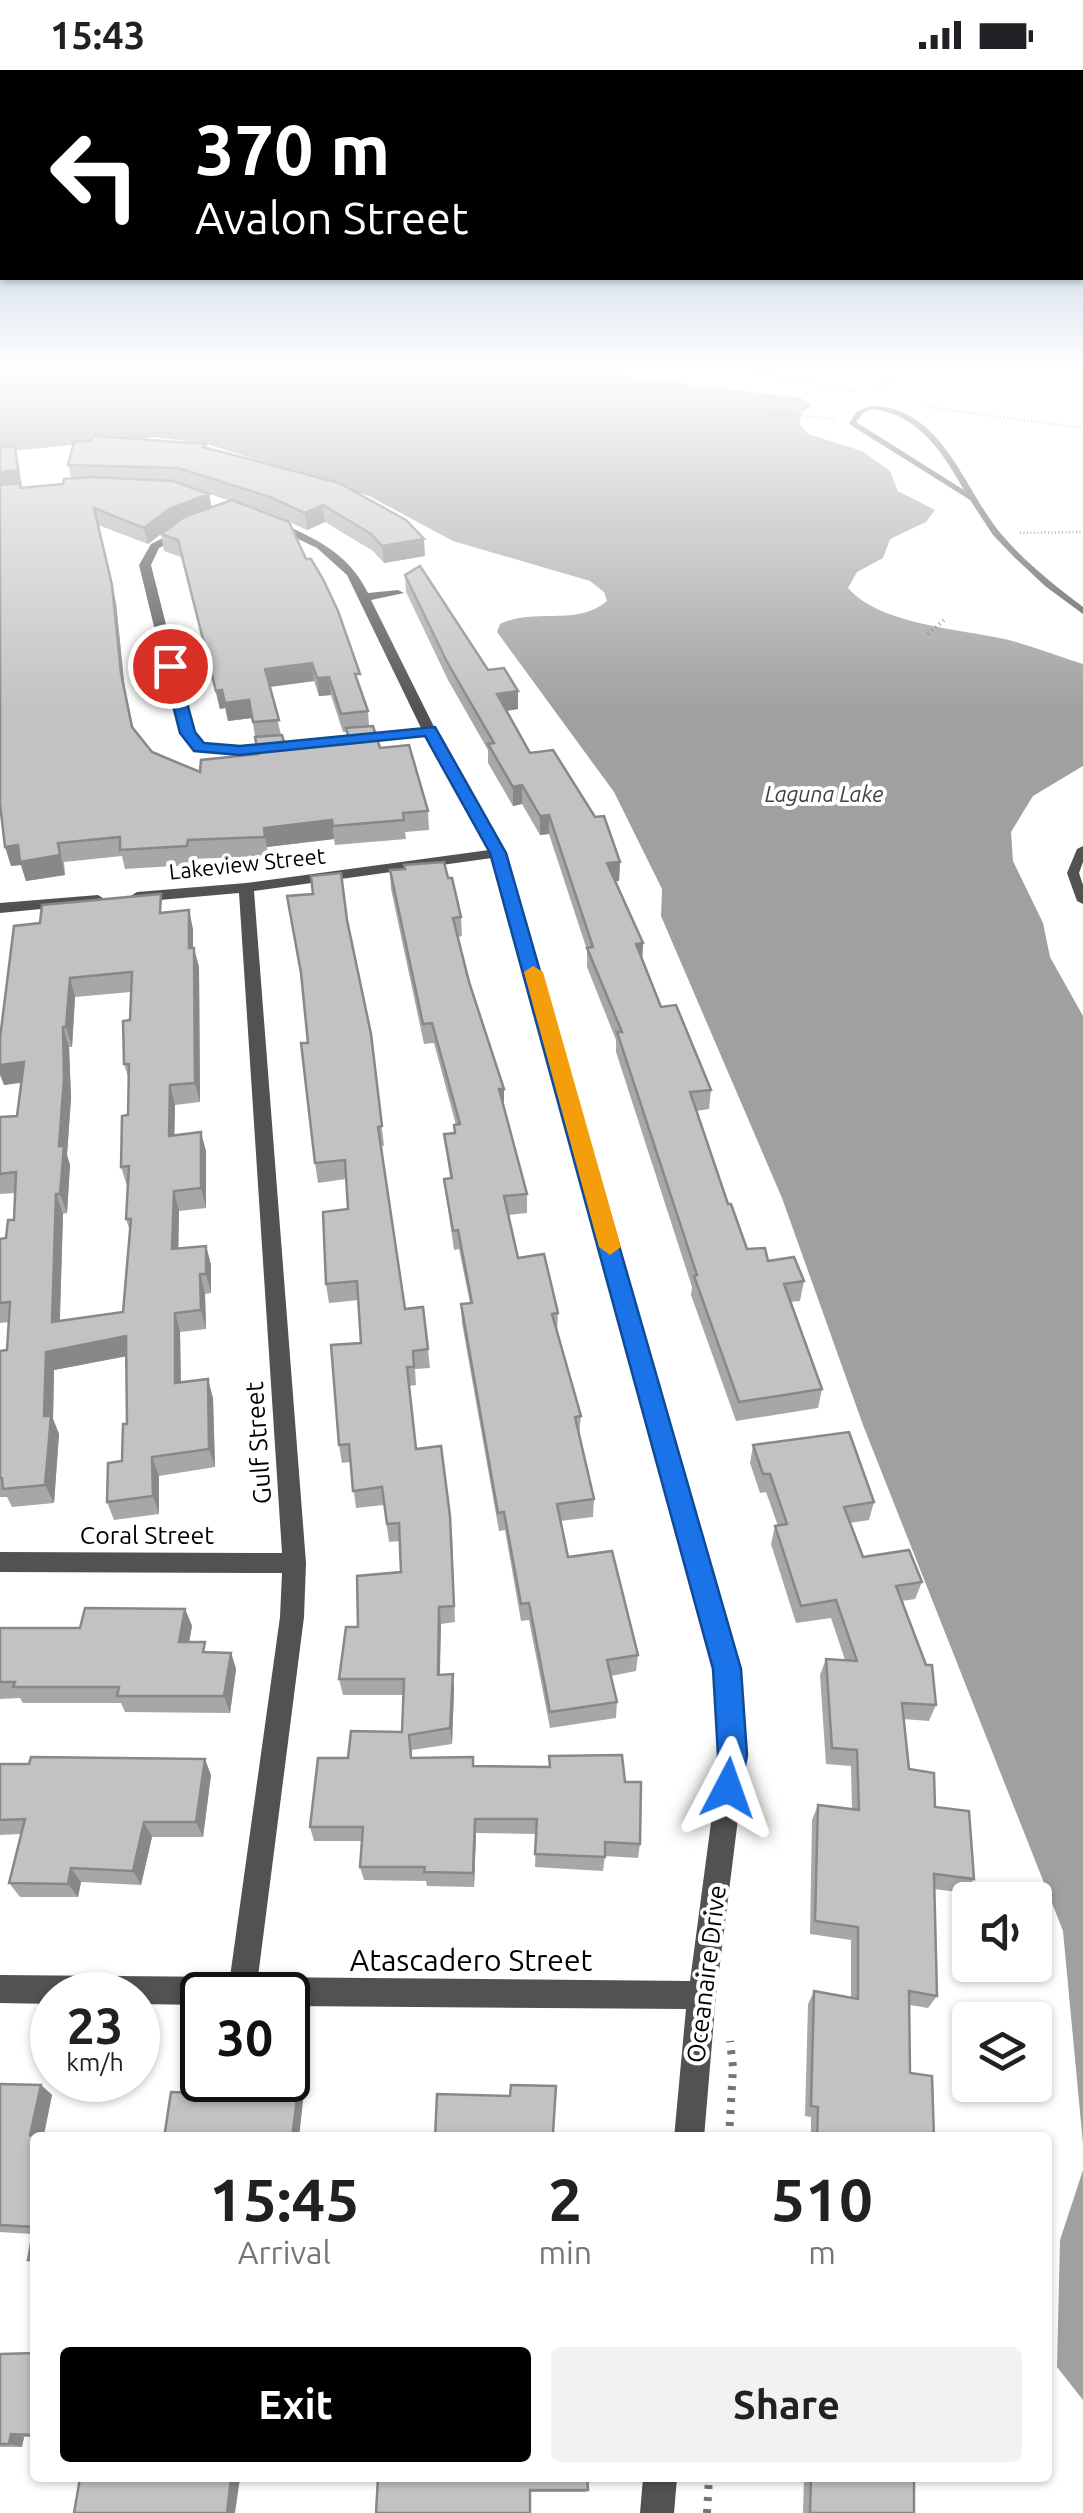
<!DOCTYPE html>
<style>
:root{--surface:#fff;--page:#f2f2f2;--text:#202124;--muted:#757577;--accent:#000}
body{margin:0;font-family:Ubuntu,sans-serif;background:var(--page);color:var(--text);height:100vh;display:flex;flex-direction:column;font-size:38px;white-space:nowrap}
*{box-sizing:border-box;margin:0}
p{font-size:32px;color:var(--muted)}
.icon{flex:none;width:55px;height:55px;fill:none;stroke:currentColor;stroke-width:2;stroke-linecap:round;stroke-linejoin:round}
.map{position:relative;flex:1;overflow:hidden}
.details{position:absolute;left:30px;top:2062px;width:1022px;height:350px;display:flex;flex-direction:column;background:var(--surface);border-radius:10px;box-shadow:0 2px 8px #0004}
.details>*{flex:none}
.top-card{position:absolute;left:0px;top:0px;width:1085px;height:210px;box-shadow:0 2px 8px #0004;background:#000;color:#fff;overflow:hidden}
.buttons{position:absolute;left:952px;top:1812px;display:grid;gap:20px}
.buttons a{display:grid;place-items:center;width:100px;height:100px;border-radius:10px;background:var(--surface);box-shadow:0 2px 8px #0004;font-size:50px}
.speed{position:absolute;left:30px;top:1902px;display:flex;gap:20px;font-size:50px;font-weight:700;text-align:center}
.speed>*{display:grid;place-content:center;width:130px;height:130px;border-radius:50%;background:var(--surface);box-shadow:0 2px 8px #0004;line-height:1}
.speed small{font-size:25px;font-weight:400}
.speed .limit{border:5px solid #111;border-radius:15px;background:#fff;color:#111}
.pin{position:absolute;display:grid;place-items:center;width:85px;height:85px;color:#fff;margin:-42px;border:5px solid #fff;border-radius:50%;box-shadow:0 2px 10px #0007}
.me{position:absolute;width:110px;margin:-55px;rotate:4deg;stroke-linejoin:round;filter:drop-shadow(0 0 8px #0008)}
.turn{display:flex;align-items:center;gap:35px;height:210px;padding:0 30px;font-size:45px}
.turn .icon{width:130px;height:130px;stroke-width:2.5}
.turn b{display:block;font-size:70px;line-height:85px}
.eta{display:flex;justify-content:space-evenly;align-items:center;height:170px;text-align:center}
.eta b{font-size:60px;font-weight:700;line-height:70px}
.cta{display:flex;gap:20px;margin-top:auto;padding:20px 30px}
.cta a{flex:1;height:115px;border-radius:10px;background:var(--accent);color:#fff;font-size:40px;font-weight:700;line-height:115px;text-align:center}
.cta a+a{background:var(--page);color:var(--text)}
.status{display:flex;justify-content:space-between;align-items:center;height:70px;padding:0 50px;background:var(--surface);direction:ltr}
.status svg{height:28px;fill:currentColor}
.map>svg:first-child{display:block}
.water{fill:#a0a0a0}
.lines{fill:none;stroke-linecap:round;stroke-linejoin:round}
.path-far2{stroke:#747474;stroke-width:2.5;stroke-dasharray:1 2.5;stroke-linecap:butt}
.path-far1{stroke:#747474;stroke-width:4;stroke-dasharray:1 4;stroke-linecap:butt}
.path{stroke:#747474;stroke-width:8;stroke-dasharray:4 8;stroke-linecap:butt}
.lane{fill:#525252;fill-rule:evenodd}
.street{fill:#525252;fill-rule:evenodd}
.wall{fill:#a7a7a7;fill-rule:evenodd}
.shaded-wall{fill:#888}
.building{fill:#c2c2c2;stroke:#888;stroke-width:2.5;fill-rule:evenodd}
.route{fill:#1a73e8;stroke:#114b97;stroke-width:2.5}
.slow{fill:#f59e0b}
.labels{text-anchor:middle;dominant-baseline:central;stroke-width:8;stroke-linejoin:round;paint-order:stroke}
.far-water-label{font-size:22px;font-style:italic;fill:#414141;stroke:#fff}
.far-street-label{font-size:22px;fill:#000;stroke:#fff}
.street-label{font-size:25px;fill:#000;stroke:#fff}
.near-street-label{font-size:30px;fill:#000;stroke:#fff}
</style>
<div class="status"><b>15:43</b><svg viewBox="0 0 49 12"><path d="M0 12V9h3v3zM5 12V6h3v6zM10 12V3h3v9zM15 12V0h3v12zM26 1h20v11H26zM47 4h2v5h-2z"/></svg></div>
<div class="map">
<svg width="1083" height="2443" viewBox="0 0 1083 2443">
<rect width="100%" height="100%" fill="#fff"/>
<g class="water">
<path d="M0,298H596L626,306L801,328L812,335L801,343L800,354L808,364L862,381L890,401L898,421L935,440L926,452L890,469L883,488L857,502L848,518C880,555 962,559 1009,570C1034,577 1058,586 1083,594V696L1033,726L1011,762L1013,791L1043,853L1050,887L1083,946V2074L1063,1861L863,1355L782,1128L661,846L662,819L614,722L497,562L500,554C534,537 577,557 607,531L604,522L590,511L453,471L369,426L207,374L154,367L0,382Z"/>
<path d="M1083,2100V2330L1057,2297L1060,2170Z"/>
</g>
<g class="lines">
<g class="path-far2">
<path d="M696,298L760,303L858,322"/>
<path d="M876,322L900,298"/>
<path d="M927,337L1083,358"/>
<path d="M769,343L836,349"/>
<path d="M1020,463L1083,462"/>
</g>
<path class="path-far1" d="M928,564L944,550"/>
<g class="path">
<path d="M729,2068L733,1997L730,1971"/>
<path d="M707,2443L709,2408"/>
</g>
<g class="lane">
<path d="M870,336C943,336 963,419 1002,465C1025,492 1054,515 1083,537V544L1045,516L1013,486L993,465L970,430L849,354L856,342ZM874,339C920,346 943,383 964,420L856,352L864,342Z"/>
<path d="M1083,776V792L1079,803L1083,815V834L1077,831L1067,803L1077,779Z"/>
</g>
<g class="street">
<path d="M267,450H275C315,469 347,481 368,523L398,520L404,523L371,530L454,697L505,783L739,1599L746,1685L716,1925L704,2068H674L686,1939L288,1936V1925H202V1935L138,1934V1925H52V1934L0,1933V1905L230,1907L280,1547L282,1503L0,1502V1482L282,1483L239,823L137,832L129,827L137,822L246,813L489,780L425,665L240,684L195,681L180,663L139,495L151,474L187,456L192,459L191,461L159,478L151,495L193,662L204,674L240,676L421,658L347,505L317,478L267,454ZM492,788L715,1599L720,1685L690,1911L258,1907L304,1547L306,1493L254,821Z"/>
<path d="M98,825L106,830L103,833L0,843V833Z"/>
<path d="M643,2408H677L674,2443H640Z"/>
</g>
</g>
<g class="wall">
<path d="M206,374L207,378L425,486L384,493L373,481L325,452L307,460L272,444L235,432L361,622L368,641L369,656L380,678L428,741L429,760L405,762L406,769L335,775L334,769L267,777L268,786L191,789V795L125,799L122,786L64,792L65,805L26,811L21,795L11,796L19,392L21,418L63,414L71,408L68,395ZM209,424L231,431L212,438ZM98,455L148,474L161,464L164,481L181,487L220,639L225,638L228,651L252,648L258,684L200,702L152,682L133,657L125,621L116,533ZM314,611L319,626L331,625L343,662H346L347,673L286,679L281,665L270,617Z"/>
<path d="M405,505L488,600L518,639L506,641L530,683L620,792L619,811H615L643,873L642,889L661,937L711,1020L709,1039L696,1041L728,1134L747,1179L804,1211L800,1231L790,1232L822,1319L818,1338L736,1351L691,1225L692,1217L616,982V970L587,897V880L549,764L540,765L522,734L513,736L488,693V680L448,610L406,522Z"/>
<path d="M390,800L448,808L461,847L462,866L458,867L527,1124V1143L508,1145L518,1188L558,1243L557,1263L581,1346L579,1364L594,1429L593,1447L560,1451L568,1487L638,1585L636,1601L611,1606L617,1632L616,1648L550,1658L529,1550L521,1551L505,1460L499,1461L462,1253L461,1234L470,1233L459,1179L454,1180L444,1109L450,1108L444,1064L454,1063V1055H456L434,973L424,974L391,819Z"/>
<path d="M165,842L193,859V878L199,897L200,1032L175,1035L174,1065L206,1081V1138L179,1141L178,1178L206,1176L211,1195V1223L205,1224L206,1259L180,1262L181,1312L213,1328L215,1397L159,1406V1444L114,1450L107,1432L122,1391L127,1354L126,1286L54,1300L53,1349L59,1364L54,1433L12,1437L7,1427H0V1281L7,1280L9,1252L0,1253V1169L6,1168L14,1150L15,1123L0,1124V1047L17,1046L21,1013L4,1015L14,856ZM131,922L130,950L124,994L129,1010L128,1045L121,1097L127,1116L126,1149L130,1161L123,1242L60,1251L63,1144L67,1143L70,1095L67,1085L71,1028L69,977H72L75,927Z"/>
<path d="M347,850L371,964L384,1076H381L405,1239L428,1279L430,1298L415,1299L416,1315L409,1316L416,1379L452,1464L455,1552L441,1554L440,1604L454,1620L452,1674L412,1680V1688L473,1687L474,1696L625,1712L640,1774L638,1788L605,1786L603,1801L535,1797L536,1764L476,1763L474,1817L427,1816L426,1811L364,1810L360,1797L362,1771H314L310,1757L348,1688L402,1662L403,1625H343L339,1609L358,1557L401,1502L400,1471L389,1472L384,1435L356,1438L350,1392L342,1393L339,1375L361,1273L359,1230L329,1233L326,1214L348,1139L346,1109L318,1113L315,1093L308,973L302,910Z"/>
<path d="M753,1375L874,1432L869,1450L850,1453L863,1487L922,1512L915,1529L902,1531L936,1635L929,1651L903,1649L909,1699L935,1737L974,1809L965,1823L934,1819L937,1926L928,1938L910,1935V2003L934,2068H811V2047L805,2046L808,1934L814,1921L851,1927V1870L810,1864L812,1750L818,1735L852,1740L851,1696L826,1694L820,1605L826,1589L845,1590L831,1548L796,1553L771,1474L775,1456H778L766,1422L760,1423L750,1393Z"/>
<path d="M185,1539L192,1556L189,1572L209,1583H231L236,1599L230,1643L125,1642L121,1633H23L20,1628L0,1629V1558H80Z"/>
<path d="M0,1694L211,1705L203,1767H152L141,1815L81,1812L78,1827H20L9,1813L21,1764L0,1765Z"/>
<path d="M0,2014L41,2015L52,2025L44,2065H61L63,2068H35V2194L28,2190L32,2164L0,2162Z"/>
<path d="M35,2283V2367H24L22,2377H0V2284Z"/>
<path d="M378,2408L588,2420L586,2422H531Z"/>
<path d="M804,2408H914V2443H803Z"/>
</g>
<g class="shaded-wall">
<path d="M15,376L22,416L0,419V402Z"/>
<path d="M209,424L212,440L172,455L148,474L144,458L169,439Z"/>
<path d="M323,435L325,452L307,460L305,443Z"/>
<path d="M424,469L425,486L384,493L382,476Z"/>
<path d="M112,515L116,533L125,621L121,603Z"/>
<path d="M312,593L314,611L268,617L265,599Z"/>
<path d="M329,607L331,625L319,626L317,608Z"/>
<path d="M222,620L225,638L220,639L216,621Z"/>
<path d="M518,621V639L497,642V624Z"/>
<path d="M249,630L252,648L228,651L225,633Z"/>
<path d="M522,715V734L513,736V717Z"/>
<path d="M549,745V764L540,765V746Z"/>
<path d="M332,750L334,769L267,777L264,758Z"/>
<path d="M58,773L65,805L26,811L21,795L11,796L5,777Z"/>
<path d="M620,792L619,811L607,812V793Z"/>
<path d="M189,840L193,859V897L189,878Z"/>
<path d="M643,873L642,893L636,874Z"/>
<path d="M194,878L199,897L200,1032L195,1013Z"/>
<path d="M70,908L75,927L72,977L66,957Z"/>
<path d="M63,957L69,977L71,1028L67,1085L70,1095L67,1143L60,1124L59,1076Z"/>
<path d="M24,992L30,1011L4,1015L0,1005V995Z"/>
<path d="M170,1015L175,1035L174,1085L169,1066Z"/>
<path d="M499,1019H504V1038Z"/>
<path d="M201,1062L206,1081V1138L201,1118Z"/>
<path d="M174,1121L179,1141L178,1198L172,1179Z"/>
<path d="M56,1124L63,1144L59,1271L52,1252Z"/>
<path d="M206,1176L211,1195V1223L206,1204Z"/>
<path d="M200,1204L205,1224L206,1259L201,1240Z"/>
<path d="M175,1243L180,1262L181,1332L175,1313Z"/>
<path d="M126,1266L133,1285L54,1300L53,1349L59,1364L54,1433L45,1415L44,1346L46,1282Z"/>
<path d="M208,1309L213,1328L215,1397L209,1379Z"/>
<path d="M152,1387L159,1406V1444L153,1426Z"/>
<path d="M439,1537L441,1554L439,1621L438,1605Z"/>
<path d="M185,1539L192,1556L186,1589L179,1572Z"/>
<path d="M231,1583L236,1599L230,1643L224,1626Z"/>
<path d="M453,1604L454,1620L452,1674L450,1658Z"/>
<path d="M205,1689L211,1705L203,1767L196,1752Z"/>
<path d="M475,1749L476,1763L474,1817L473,1803Z"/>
<path d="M144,1752L152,1767L141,1815L133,1801Z"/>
<path d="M71,1798L81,1812L78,1827L68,1814Z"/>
<path d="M299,2012L304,2022L299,2068H292Z"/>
<path d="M41,2015L52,2025L43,2068L30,2065Z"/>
<path d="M11,2364L24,2367L22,2377L9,2374Z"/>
<path d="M231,2408H240L235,2443H227Z"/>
</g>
<g class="building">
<path d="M95,366L206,374L203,377L339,413L406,450L424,469L382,476L371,464L323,435L305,443L270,427L178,398L68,395L74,372L89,371Z"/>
<path d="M15,376L18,400L0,402V377Z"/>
<path d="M92,407L173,411L209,424L169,439L144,458L94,438L112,515L121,603L132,657L152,682L200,702L201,690L258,684L255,667L282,665L286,679L350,672L346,658L373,656L380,678L409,675L428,741L403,743L404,750L333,756L332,750L264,758L265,767L188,770L187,776L120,780V767L58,773L60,785L20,792L18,775L5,777L0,734V415L20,413V418L63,414L64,409Z"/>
<path d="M232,430L289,452L306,489H311L323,509L338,541L360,604H355L368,641L341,644L329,607L317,608L312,593L265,599L279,650L253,652L249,630L225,633L222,620L216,621L178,470L161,464L184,447Z"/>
<path d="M420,496L488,600L504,598L518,621L497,624L530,683L553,680L595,747L604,746L620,792L607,793L643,873L636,874L661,937L676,935L711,1020L690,1022L728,1134H731L747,1179L765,1178L768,1191L794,1187L804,1211L784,1214L822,1319L739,1332L694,1206L697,1205L617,962H622L587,878L593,877L549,745L540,746L522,715L513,717L488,674L494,673L447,592L405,505Z"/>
<path d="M444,792L448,808H452L461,847L453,848L469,912L504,1019H499L527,1124L504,1126L518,1188L544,1184L558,1243L552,1244L581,1346L575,1347L594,1429L557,1434L568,1487L612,1481L638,1585L607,1590L617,1632L550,1642L529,1533L521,1534L504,1442L498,1443L461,1234L472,1233L458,1160L453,1161L444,1109L452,1108L444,1064L455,1063L454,1055L460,1054L432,953L423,954L390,800L405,799L404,795Z"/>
<path d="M341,803L347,850L371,964L382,1056L378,1057L405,1239L423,1237L428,1279L413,1281L414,1297H407L416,1379L441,1376L450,1446L454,1536L439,1537L438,1605L453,1604L450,1658L409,1665L411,1688L473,1687V1696L550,1697L549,1686L622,1685L625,1712H641L640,1774L605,1772V1787L535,1784L537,1749H475L473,1803L424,1802L425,1797H360L363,1757H310L318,1688H348L351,1661L402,1662L404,1609H339L346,1557H358L357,1506L401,1502L399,1453L387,1454L382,1417L353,1421L349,1374L339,1375L331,1275L361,1273L357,1211L326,1214L323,1142L348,1139L345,1090L315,1093L301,973H308L301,903L287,826L313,824L311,806Z"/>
<path d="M161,824L160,843L189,840V878H194L195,1013L170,1015L169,1066L201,1062V1118L174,1121L172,1179L206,1176V1204H200L201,1240L175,1243V1313L208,1309L209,1379L152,1387L153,1426L107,1432L108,1393L122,1391L123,1354H127L126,1266L46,1282L44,1346H51L45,1415L3,1419L2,1408H0V1281L7,1280L10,1232L0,1233V1169L6,1168L8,1150H14L16,1102L0,1104V1047L17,1046L24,992L0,995V968L14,856L40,853L42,835ZM132,902L130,950L123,951L124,994H129L128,1045L122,1046L121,1097L129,1096L126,1149H131L123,1242L52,1252L56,1124H60L64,1076H59L64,1008L63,957H66L70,908Z"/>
<path d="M849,1362L874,1432L844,1437L863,1487L909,1480L922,1512L896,1516L926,1595H932L936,1635L902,1633L909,1699L934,1703L935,1737L969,1741L974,1809L934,1804L937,1926L909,1921L910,2003L932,2006L934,2068H817L818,2037L811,2036L814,1921L858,1929V1857L815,1851L818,1735L859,1740L857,1680L832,1678L826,1589L857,1591L836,1530L801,1536L775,1456L787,1454L770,1404H763L753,1375Z"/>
<path d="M85,1538L185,1539L179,1572H205L203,1582L231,1583L224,1626H117L119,1617H13L15,1612H0V1558H80Z"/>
<path d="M31,1687L205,1689L196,1752H144L133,1801L71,1798L68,1814L9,1813L25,1749L0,1750V1694H29Z"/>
<path d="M244,2011L299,2012L292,2068H164L171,2022L243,2024Z"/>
<path d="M0,2014L41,2015L30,2065H61L60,2068H35V2190H28L34,2157L0,2155Z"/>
<path d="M511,2015L556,2016L553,2063L615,2066V2068H435L437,2024L510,2026Z"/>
<path d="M35,2283V2365L11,2364L9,2374H0V2284Z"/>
<path d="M80,2408H231L227,2443H74Z"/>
<path d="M378,2408H587L588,2420H530V2443H376Z"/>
<path d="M811,2408H914V2443H810Z"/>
</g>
<linearGradient id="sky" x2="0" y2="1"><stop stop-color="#8baccb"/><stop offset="0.47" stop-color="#fff"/><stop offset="1" stop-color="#fff" stop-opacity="0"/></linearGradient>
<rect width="1083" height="640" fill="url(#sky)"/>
<path class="route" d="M170,591L177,596L195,662L204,673L240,676L435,657L506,783L741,1599L747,1685L739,1729L728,1733L718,1729L714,1718L718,1685L713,1599L490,783L425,666L240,685L194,681L180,663L163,596Z"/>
<path class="slow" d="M533,896L543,902L621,1177L610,1185L599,1177L524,902Z"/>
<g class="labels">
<g class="far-water-label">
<text x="824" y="723">Laguna Lake</text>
</g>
<g class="far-street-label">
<text transform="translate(247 793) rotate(-6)">Lakeview Street</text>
</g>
<g class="street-label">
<text transform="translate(258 1373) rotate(-94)">Gulf Street</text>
<text x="147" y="1465">Coral Street</text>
<text transform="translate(706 1904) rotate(-83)">Oceanaire Drive</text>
</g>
<g class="near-street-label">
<text x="471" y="1890">Atascadero Street</text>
</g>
</g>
</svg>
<div class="buttons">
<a><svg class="icon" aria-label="sound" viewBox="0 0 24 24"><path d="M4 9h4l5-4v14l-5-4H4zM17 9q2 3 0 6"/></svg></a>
<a><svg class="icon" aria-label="layers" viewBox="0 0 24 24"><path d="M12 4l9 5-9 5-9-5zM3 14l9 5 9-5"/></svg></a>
</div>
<div class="speed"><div>23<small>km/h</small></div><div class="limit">30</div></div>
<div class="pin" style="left:170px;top:596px;background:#d93025"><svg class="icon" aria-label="arrive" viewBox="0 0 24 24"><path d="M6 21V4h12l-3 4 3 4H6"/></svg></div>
<svg class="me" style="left:728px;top:1718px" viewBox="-20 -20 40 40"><path d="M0-17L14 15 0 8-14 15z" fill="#1a73e8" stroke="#fff" stroke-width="4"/></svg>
<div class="top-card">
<div class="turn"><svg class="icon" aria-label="left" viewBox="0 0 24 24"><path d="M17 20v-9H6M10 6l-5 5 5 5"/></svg><div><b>370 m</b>Avalon Street</div></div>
</div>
<section class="details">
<div class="eta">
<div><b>15:45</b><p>Arrival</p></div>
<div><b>2</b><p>min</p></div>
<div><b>510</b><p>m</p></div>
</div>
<div class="cta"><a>Exit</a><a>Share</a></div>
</section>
</div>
